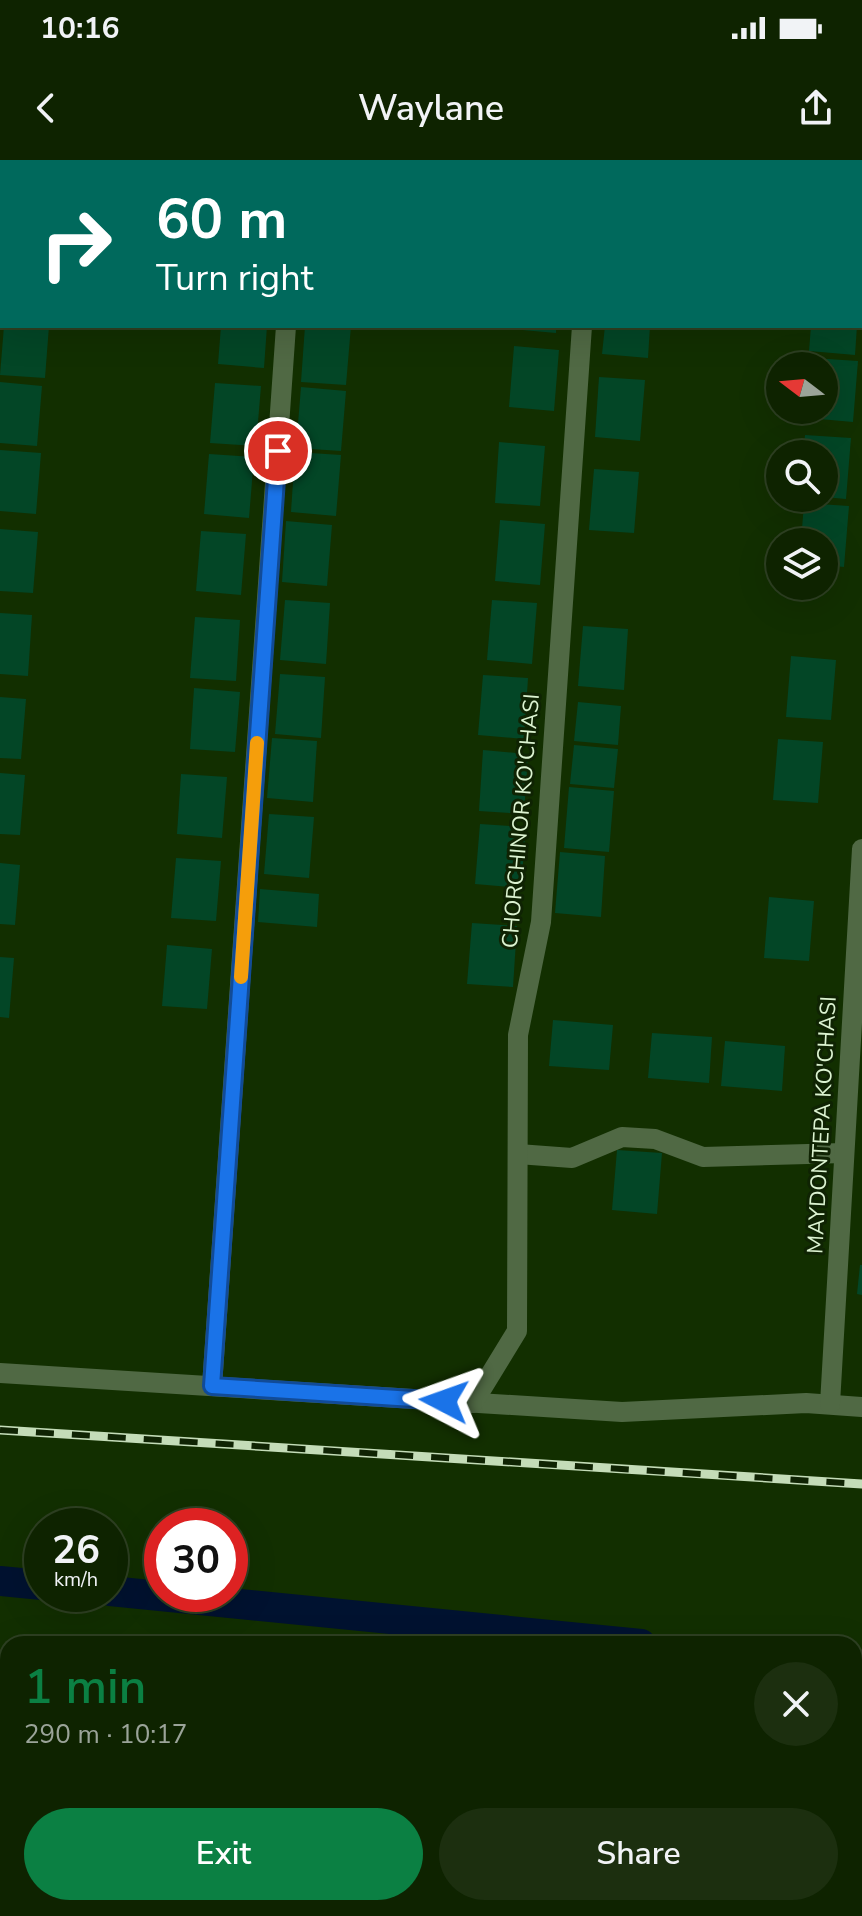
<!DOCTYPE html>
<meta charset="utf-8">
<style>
:root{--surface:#0e2300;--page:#1c2f0f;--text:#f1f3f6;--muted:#9ba499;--line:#2e4022;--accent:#0b8043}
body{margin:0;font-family:"Nunito Sans",sans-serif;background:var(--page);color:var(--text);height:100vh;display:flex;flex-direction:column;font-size:30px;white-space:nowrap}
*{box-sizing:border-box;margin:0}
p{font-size:26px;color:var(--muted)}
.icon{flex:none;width:44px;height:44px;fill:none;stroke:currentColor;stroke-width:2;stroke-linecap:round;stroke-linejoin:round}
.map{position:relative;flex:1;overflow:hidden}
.sheet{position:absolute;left:0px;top:1476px;width:862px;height:280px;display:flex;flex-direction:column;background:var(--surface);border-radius:24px 24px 0 0;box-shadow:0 8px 32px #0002,0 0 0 2px var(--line)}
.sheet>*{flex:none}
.guide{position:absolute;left:0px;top:0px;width:862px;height:168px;box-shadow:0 8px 32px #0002,0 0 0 2px var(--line);background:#00695c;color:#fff;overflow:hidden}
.needle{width:52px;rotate:286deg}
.controls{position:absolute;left:766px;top:192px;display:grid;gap:16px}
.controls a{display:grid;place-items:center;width:72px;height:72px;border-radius:50%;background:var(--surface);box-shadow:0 8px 32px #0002,0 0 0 2px var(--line);font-size:40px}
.speed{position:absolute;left:24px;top:1348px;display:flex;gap:16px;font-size:40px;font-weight:700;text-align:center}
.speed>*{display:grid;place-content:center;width:104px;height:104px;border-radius:50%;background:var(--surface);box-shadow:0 8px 32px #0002,0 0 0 2px var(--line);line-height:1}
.speed small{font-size:20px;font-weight:400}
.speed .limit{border:12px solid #d22;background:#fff;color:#111}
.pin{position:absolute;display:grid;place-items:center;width:68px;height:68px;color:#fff;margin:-34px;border:4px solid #fff;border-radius:50%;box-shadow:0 2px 8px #0007}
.me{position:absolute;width:88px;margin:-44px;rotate:274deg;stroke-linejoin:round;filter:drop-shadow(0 0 6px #0008)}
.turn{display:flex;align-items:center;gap:28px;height:168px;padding:0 24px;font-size:36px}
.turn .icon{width:104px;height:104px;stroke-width:2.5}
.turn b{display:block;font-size:56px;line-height:68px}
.round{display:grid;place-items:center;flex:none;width:84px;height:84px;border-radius:42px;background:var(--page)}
.head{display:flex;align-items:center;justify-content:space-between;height:136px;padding:0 24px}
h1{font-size:48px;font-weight:600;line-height:60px;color:var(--accent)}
.primary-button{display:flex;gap:16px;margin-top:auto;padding:16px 24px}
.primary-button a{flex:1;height:92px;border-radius:48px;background:var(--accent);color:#fff;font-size:32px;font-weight:600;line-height:92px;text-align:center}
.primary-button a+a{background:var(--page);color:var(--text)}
.status{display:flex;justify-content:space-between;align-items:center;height:56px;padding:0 40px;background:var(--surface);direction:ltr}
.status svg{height:22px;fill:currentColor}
header{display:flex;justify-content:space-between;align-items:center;height:104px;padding:0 24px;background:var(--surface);font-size:36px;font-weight:600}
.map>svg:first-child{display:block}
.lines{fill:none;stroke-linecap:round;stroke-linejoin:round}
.canal{stroke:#001230;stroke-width:30}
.building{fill:#034626}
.minor{stroke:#506944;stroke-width:20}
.secondary{stroke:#678e52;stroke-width:20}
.rail-casing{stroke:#c4dcb8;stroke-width:9}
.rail{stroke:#0f2303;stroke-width:6;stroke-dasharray:18;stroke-linecap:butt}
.route-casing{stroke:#114b97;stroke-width:20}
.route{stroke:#1a73e8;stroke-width:14}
.slow{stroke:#f59e0b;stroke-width:14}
.labels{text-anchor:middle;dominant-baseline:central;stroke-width:6;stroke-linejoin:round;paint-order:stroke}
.street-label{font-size:22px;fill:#dcf3d1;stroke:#0f2303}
</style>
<div class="status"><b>10:16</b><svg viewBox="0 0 49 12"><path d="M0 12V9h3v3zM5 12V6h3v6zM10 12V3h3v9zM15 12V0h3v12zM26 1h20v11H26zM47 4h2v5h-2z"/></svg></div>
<header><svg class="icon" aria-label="back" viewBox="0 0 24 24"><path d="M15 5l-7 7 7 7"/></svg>Waylane<svg class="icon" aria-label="share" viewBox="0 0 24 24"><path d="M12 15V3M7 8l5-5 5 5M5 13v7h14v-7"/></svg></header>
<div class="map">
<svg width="862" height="1756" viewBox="0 0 862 1756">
<rect width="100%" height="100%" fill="#122f00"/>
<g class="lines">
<g class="canal">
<path d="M0,1421L42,1425"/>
<path d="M110,1431L641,1484"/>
<path d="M636,1756L637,1748"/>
</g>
</g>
<g class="building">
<path d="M4,166H49L45,218L0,215Z"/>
<path d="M221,166H267L264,208L218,204Z"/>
<path d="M305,166H351L346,225L301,222Z"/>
<path d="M511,166H556V173L511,169Z"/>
<path d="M605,166H650L648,198L602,194Z"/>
<path d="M811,166H857L855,195L809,191Z"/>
<path d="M514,186L559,190L554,251L509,247Z"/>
<path d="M813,198L858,201L853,262L808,258L809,250H824V206H813Z"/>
<path d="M599,217L645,220L640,281L595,277Z"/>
<path d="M0,222L42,226L37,286L0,283Z"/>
<path d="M215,223L261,226L256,286L210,283Z"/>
<path d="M301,227L346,231L341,291L296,288Z"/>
<path d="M805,275L851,278L846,339L824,337V294H803Z"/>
<path d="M499,282L545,286L540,346L495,343Z"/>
<path d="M0,290L41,293L36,354L0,351Z"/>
<path d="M295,292L341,295L336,356L291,352Z"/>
<path d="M209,294L254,297L249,358L204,354Z"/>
<path d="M594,309L639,312L634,373L589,370Z"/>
<path d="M804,343L849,346L844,407L824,405V382H801Z"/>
<path d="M500,360L545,364L540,425L495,421Z"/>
<path d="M286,361L332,365L327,426L282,422Z"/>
<path d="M0,369L38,372L33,433L0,431Z"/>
<path d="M201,371L246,374L241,435L196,431Z"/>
<path d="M285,440L330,443L326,504L280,500Z"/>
<path d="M492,440L537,443L532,504L487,500Z"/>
<path d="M0,453L32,455L28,516L0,514Z"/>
<path d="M195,457L240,460L236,521L190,518Z"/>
<path d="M583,466L628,469L624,530L578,526Z"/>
<path d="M791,496L836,500L831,560L786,557Z"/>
<path d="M280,514L325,517L321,578L275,574Z"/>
<path d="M483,515L528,518L524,579L478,575Z"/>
<path d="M194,528L240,532L235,592L190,589Z"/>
<path d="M0,537L26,539L21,599L0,598Z"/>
<path d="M578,542L621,546L618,585L574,581Z"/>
<path d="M272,578L317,581L313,642L267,638Z"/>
<path d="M778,579L823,582L818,643L773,640Z"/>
<path d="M574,585L618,589L614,628L570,624Z"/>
<path d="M483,590L528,594L524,654L479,651Z"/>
<path d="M0,613L25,615L20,675L0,674Z"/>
<path d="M181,614L227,617L222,678L177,674Z"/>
<path d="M569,627L614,631L609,692L564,688Z"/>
<path d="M269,654L314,657L309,718L264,714Z"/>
<path d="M480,664L526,667L521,728L475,724Z"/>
<path d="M560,692L605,696L601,757L555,753Z"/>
<path d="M176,698L221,701L216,761L171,758Z"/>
<path d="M0,703L20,705L15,765L0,764Z"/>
<path d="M260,729L319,734L317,767L258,762Z"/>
<path d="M769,737L814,741L809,801L764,798Z"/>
<path d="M472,763L517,766L513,827L467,824Z"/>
<path d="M167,785L212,789L207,849L162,846Z"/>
<path d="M0,797L14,798L9,858L0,857Z"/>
<path d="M553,860L613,865L609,910L549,906Z"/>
<path d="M652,873L712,877L709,923L648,918Z"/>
<path d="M725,881L785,886L782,931L721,926Z"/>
<path d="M617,990L662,993L657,1054L612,1050Z"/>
<path d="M860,1105H862V1135L857,1134Z"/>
</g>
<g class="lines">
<g class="minor">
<path d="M298,2V0"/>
<path d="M594,2V0"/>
<path d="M518,994L572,998L622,977L655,979L703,997L844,993"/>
<path d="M0,1213L622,1252L806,1243L862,1247"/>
<path d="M212,1226L286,166"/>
<path d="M473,1243L517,1171L518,875L541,762L582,166"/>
<path d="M830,1244L862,689"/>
</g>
<g class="secondary">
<path d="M0,1575L8,1576"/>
<path d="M854,1629L862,1630"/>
</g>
<defs>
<path id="rail" d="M0,1270L862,1324"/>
</defs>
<use href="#rail" class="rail-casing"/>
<use href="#rail" class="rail"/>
</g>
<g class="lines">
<defs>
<path id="route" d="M278,291L212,1226L444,1241"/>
</defs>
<use href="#route" class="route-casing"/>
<use href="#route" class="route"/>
<path class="slow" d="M241,817L257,583"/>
</g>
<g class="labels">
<g class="street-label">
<text transform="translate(521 661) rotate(-85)">CHORCHINOR KO'CHASI</text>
<text transform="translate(822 965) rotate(-87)">MAYDONTEPA KO'CHASI</text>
</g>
</g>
</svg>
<div class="controls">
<a><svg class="needle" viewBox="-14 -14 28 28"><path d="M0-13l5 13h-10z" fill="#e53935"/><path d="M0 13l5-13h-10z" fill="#9ba499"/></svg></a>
<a><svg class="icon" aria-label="search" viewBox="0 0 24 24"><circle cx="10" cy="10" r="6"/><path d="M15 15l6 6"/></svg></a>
<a><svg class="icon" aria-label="layers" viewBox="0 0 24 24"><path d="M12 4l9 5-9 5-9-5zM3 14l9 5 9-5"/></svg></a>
</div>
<div class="speed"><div>26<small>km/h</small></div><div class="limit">30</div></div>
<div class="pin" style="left:278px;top:291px;background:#d93025"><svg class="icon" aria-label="arrive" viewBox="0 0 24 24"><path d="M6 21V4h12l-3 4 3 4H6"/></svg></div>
<svg class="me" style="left:444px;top:1241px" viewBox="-20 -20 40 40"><path d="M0-17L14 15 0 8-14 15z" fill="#1a73e8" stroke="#fff" stroke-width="4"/></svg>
<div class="guide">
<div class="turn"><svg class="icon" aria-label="right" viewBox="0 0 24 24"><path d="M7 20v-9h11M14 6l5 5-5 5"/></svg><div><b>60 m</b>Turn right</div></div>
</div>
<section class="sheet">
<div class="head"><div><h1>1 min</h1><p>290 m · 10:17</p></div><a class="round"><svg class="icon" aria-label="close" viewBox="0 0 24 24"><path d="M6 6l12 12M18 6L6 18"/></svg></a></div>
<div class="primary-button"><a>Exit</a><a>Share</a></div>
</section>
</div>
